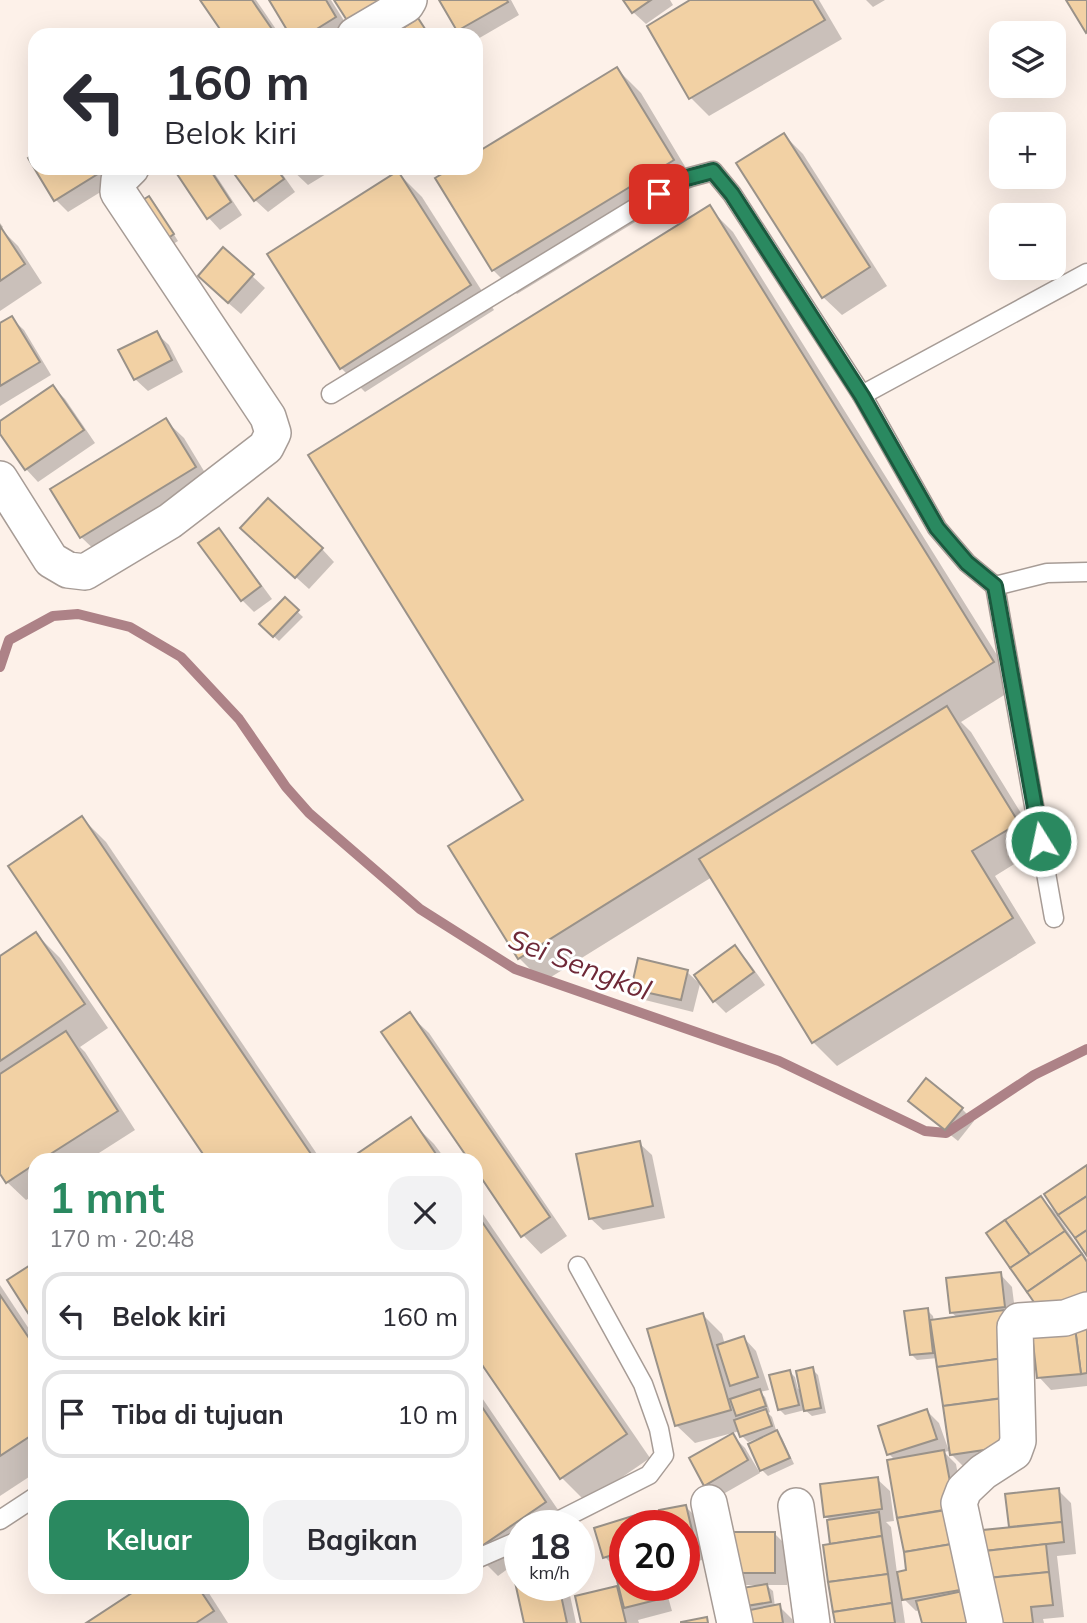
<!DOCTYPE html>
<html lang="id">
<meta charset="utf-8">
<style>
:root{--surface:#fff;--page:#f2f2f3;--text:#2b2b33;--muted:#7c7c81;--line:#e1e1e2;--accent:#2a8960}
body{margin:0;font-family:Mulish,sans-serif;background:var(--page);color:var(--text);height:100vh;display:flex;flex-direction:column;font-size:26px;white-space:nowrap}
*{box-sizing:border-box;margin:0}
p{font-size:23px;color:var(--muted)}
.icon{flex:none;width:38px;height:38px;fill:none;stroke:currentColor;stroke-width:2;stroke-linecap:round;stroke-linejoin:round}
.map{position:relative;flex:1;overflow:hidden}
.details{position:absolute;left:28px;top:1153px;width:455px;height:441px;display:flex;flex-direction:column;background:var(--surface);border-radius:21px;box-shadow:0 7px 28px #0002}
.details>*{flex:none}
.top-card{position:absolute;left:28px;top:28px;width:455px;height:147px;border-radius:21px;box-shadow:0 7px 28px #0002;background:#fff;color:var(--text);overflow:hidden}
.controls{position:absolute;left:989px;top:21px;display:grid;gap:14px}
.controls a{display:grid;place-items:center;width:77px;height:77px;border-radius:14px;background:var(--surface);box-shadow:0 7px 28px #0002;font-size:35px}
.speed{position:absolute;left:504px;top:1510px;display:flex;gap:14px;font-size:35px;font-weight:700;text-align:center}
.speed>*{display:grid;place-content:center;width:91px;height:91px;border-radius:50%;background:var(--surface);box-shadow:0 7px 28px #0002;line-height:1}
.speed small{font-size:18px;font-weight:400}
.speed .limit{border:10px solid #d22;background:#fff;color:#111}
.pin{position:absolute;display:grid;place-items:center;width:60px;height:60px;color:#fff;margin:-30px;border-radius:14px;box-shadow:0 4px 10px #0006}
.me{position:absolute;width:77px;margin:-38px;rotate:350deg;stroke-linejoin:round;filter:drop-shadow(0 0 5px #0008)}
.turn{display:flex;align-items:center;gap:24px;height:147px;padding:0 21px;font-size:32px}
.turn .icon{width:91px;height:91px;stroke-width:2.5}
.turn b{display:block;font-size:49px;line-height:60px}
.round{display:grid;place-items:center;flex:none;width:74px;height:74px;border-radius:21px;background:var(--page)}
.headline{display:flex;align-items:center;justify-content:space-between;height:119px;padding:0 21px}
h1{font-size:42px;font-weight:700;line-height:52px;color:var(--accent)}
.action{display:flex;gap:14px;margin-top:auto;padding:14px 21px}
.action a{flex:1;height:80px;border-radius:21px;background:var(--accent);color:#fff;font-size:28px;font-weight:700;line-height:80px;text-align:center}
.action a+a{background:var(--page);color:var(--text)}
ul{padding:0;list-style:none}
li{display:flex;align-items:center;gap:21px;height:88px;margin:0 14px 10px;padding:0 7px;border:4px solid var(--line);border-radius:21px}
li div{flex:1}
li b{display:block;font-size:26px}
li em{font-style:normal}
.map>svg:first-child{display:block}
.shadow{fill:#0003}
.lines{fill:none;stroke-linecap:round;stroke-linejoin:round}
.stream{stroke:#ad8287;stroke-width:10}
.building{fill:#f2d1a4;stroke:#9a9289;stroke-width:2}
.service-casing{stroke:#a79c96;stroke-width:21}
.minor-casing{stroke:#a79c96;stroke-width:38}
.service{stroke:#fff;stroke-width:18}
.minor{stroke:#fff;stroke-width:35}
.route-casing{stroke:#1b593e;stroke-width:18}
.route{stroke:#2a8960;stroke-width:12}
.labels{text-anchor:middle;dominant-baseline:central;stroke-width:6;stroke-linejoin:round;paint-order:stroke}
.water-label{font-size:28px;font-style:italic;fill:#6f2938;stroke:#fff}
</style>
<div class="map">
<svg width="1087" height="1623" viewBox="0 0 1087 1623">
<rect width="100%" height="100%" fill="#fdf1e9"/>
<g class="shadow">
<path d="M202,0H256L280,35H226Z"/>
<path d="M271,0H331L353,35H292Z"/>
<path d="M441,0H511L519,15L476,40V35H464L459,30Z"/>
<path d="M626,0H670L673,5L646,24L633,12Z"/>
<path d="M694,0H819L842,39L709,116L691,98Z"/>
<path d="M866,0H885L873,7Z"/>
<path d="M617,69L641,93L696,185L517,294L493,270L455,168H476V155Z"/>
<path d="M784,135L803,154L887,286L842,315L823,297Z"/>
<path d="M36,168H101L112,185L68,212L56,200Z"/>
<path d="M175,168H211L242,215L220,230L208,217Z"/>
<path d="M232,168H278L295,192L268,212L255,200Z"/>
<path d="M290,168H336L308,185Z"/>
<path d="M398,173L422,197L494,310L365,392L341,368Z"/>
<path d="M149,198L155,204L178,241L165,249Z"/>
<path d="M709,208L733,232L1017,687L961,722L971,732L1042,847L995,876L1036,943L837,1066L813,1042L712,877L543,982L519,958Z"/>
<path d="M0,223L3,227L1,229L18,246L42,283L0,311Z"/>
<path d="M252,276L265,288L241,314L212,289Z"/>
<path d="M11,318L24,330L51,375L0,406V325Z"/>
<path d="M156,333L169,345L183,372L148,391L135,379Z"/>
<path d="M53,387L65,399L95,443L38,482L26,469L0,431V423Z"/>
<path d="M165,420L184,438L213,486L100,555L81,537Z"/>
<path d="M219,531L231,543L272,599L254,612L242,600Z"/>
<path d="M255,540L322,549L334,562L309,589Z"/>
<path d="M285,600L303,617L279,641L261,624Z"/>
<path d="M82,818L106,842L321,1160H209L10,866Z"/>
<path d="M36,934L60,958L108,1028L80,1047L85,1052L135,1130L88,1160H35V1195L26,1200L7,1182L0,1171V958Z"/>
<path d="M735,948L747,960L765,985L726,1013L714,1001Z"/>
<path d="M687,972L700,984L693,1012L645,1000L633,988Z"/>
<path d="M410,1015L429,1033L567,1236L541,1254L523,1235L476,1167V1160H471L384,1032Z"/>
<path d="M910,1101L962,1109L974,1121L958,1141L923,1113Z"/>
<path d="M410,1120L434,1144L446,1160H351Z"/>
<path d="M639,1143L652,1155L665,1218L603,1230L590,1218Z"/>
<path d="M1041,1198L1053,1210L1087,1259V1386L1051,1390L1039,1377Z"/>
<path d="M476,1204L650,1458L586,1502L562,1478L476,1353Z"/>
<path d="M1000,1274L1012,1287L1016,1319L1022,1458L964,1467L951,1454L938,1358L917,1360L911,1354L927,1310L933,1316L934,1322L958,1318L952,1313Z"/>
<path d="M0,1285L35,1338V1473L0,1496Z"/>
<path d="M703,1315L722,1334L725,1345L744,1338L756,1351L769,1390L760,1392L765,1397L770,1412L768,1413L772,1417L777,1433L782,1438L794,1464L768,1476L762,1470L750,1445L760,1440L759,1438L748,1442L742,1436L740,1431L695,1443L676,1425Z"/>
<path d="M812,1369L818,1375L826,1413L812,1416L805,1410L785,1415L779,1409L789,1371L795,1377L798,1389L801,1388Z"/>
<path d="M476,1389L569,1526H520V1560L498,1576L476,1554Z"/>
<path d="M927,1411L939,1423L949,1451L944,1452L956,1464L966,1520L977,1601L923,1623L920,1610L916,1611L901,1596L905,1623H836L832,1545L829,1519L826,1517L877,1479L890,1491L894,1521L886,1522L891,1527L897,1573L909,1572L889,1461L895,1460L889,1454Z"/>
<path d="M732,1435L745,1448L760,1473L718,1497L706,1485Z"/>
<path d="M1058,1490L1071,1503L1076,1554L1057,1556L1064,1617L1043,1619L1044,1623H994L1011,1528L1007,1496Z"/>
<path d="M686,1507L698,1519L707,1559L684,1564V1526H665Z"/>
<path d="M639,1516L649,1526H625V1586H665L672,1611L638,1620L639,1623H583L617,1588L622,1594L616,1568L605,1557L596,1530Z"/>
<path d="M774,1533L787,1546V1585H766L773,1591L775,1607L779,1606L792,1619L793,1623H744L742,1612L758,1585H742L729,1572Z"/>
<path d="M520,1586H568L576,1623H526Z"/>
<path d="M144,1587H205L228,1623H89Z"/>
</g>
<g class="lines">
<path class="stream" d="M0,667L9,640L53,616L78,614L130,627L181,657L239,719L286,787L309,813L420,909L515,969L779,1061L925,1131L946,1133L1034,1075L1087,1049"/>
</g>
<g class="building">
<path d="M200,0H252L276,35H224Z"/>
<path d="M269,0H326L336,17L307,35H290Z"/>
<path d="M334,0H385L348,22Z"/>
<path d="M439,0H507L508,2L457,31Z"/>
<path d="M623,0H651L632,13Z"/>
<path d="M690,0H813L825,20L689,99L647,26Z"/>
<path d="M1066,0H1087V32L1086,33Z"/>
<path d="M418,18L429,35H393Z"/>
<path d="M617,67L674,160L492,271L435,178L452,168H476V153Z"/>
<path d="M784,133L870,267L822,298L736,163Z"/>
<path d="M35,153V168H98L101,172L54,201L28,158Z"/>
<path d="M173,168H209L231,202L207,219Z"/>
<path d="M230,168H276L284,179L254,201Z"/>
<path d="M398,171L471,285L340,369L267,254Z"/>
<path d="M149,196L174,234L158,245L133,206Z"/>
<path d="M710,205L994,662L518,959L448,846L523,800L308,455Z"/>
<path d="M0,226L25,264L0,281Z"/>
<path d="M223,247L254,274L228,303L198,276Z"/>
<path d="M12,316L40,362L0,386V323Z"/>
<path d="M157,331L172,360L134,380L118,350Z"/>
<path d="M53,385L84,430L25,470L0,434V421Z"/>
<path d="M166,418L196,467L80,538L50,489Z"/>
<path d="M268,498L323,548L295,578L240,528Z"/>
<path d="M219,528L261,586L241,601L198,543Z"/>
<path d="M285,597L299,610L273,637L259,624Z"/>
<path d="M947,706L1019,823L972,851L1013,918L812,1043L699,859Z"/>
<path d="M82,816L315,1160H207L8,866Z"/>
<path d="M36,932L85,1004L0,1061V956Z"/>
<path d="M735,945L754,972L713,1002L694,975Z"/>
<path d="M638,958L688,970L681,1000L631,989Z"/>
<path d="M410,1012L550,1217L521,1237L476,1170V1160H469L381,1032Z"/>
<path d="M66,1031L118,1111L41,1160H35V1164L6,1183L0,1174V1074Z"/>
<path d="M926,1078L963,1108L945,1130L908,1101Z"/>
<path d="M411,1117L440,1160H348Z"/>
<path d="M640,1141L653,1206L589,1219L576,1154Z"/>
<path d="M1087,1165V1196L1058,1215L1044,1194Z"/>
<path d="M1041,1196L1065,1231L1030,1255L1005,1220Z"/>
<path d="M1087,1196V1230L1075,1238L1058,1215Z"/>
<path d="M476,1213L627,1434L560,1479L476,1356Z"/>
<path d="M1005,1220L1030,1255L1010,1268L986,1233Z"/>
<path d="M1087,1230V1256L1075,1238Z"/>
<path d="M1065,1231L1082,1254L1027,1292L1010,1268Z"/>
<path d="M1082,1254L1087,1262V1305L1042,1314L1027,1292Z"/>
<path d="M35,1262V1324L7,1280Z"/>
<path d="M1001,1272L1005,1307L950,1313L946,1278Z"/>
<path d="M0,1295L35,1347V1433L0,1456Z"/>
<path d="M928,1308L933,1353L910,1355L904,1311Z"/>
<path d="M1004,1310L1012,1357L937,1367L930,1320Z"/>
<path d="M703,1313L731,1410L675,1426L647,1329Z"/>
<path d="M1087,1319V1373L1081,1374L1074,1320Z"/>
<path d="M1074,1320L1081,1374L1037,1378L1031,1325Z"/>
<path d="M744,1336L758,1377L730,1386L717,1345Z"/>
<path d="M1012,1357L1017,1396L943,1406L937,1367Z"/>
<path d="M813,1367L821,1408L804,1411L796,1371Z"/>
<path d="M790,1370L799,1405L778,1410L769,1375Z"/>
<path d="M760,1389L766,1406L736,1416L730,1399Z"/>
<path d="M476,1398L546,1502L476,1550Z"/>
<path d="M1004,1398L1011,1446L950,1455L943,1406Z"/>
<path d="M766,1409L772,1426L740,1437L734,1420Z"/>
<path d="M927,1409L937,1439L887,1455L878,1426Z"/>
<path d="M777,1430L790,1458L760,1471L748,1444Z"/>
<path d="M733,1433L748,1460L704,1486L689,1458Z"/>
<path d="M944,1450L955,1508L897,1518L887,1460Z"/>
<path d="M878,1477L882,1509L824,1517L820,1484Z"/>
<path d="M1059,1488L1062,1522L1009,1527L1005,1494Z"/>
<path d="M686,1505L696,1547L684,1549V1526H663L659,1510Z"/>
<path d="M952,1509L958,1543L904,1552L897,1518Z"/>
<path d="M879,1512L882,1536L830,1544L827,1520Z"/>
<path d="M639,1514L643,1526H625V1551L603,1558L594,1528Z"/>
<path d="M1062,1522L1064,1542L985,1551L983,1530Z"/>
<rect x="727" y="1532" width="48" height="41"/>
<path d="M882,1536L888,1574L828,1582L823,1545Z"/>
<path d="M958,1543L966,1589L902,1600L897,1572L906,1570L904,1552Z"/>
<path d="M1046,1544L1049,1572L988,1578L985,1551Z"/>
<path d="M625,1557V1586H657L660,1599L624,1608L612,1561Z"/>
<path d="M520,1572V1586H559L567,1623H524L513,1573Z"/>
<path d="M1049,1572L1053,1605L1031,1607L1033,1623H993L988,1578Z"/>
<path d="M888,1574L892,1603L833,1612L828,1582Z"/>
<path d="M767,1584L771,1602L734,1608L730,1590Z"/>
<path d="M617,1586L626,1623H581L575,1596Z"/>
<path d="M141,1587H198L214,1611L196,1623H86Z"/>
<path d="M963,1591L970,1623H922L916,1601Z"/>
<path d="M892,1603L895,1623H835L833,1612Z"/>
<path d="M780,1604L783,1623H742L740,1612Z"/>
<path d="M707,1617L708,1623H681V1622Z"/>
</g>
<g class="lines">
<defs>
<g id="service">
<path d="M331,394L683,179L713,171L732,194L862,395L937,528L967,563L995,586L1047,573L1087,572"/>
<path d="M862,395L1087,273"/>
<path d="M995,586L1054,918"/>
<path d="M0,1520L35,1497"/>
<path d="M548,1526L649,1475L664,1455L659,1429L643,1384L578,1266"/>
<path d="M476,1559L520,1540"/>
</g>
<g id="minor">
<path d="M355,35L406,5L409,0"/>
<path d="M0,479L51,560L68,570L85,572L170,521L266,447L273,433L268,417L118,192L119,180L131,168"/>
<path d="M709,1503L735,1623"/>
<path d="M796,1506L812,1623"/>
<path d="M985,1623L959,1503L964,1490L983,1472L1014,1452L1018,1441L1015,1327L1019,1321L1065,1318L1087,1310"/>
</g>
</defs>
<use href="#service" class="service-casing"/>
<use href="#minor" class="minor-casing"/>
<use href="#service" class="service"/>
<use href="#minor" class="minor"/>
</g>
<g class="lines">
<defs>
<path id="route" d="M659,194L683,179L713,171L732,194L862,396L937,528L967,563L995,586L1041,841"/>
</defs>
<use href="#route" class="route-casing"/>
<use href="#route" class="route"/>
</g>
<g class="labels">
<g class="water-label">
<text transform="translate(580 964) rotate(21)">Sei Sengkol</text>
</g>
</g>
</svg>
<div class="controls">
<a><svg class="icon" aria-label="layers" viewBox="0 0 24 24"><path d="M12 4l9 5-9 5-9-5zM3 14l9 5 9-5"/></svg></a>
<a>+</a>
<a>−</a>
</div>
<div class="speed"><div>18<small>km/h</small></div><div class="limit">20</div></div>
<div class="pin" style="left:659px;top:194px;background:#d93025"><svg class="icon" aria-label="arrive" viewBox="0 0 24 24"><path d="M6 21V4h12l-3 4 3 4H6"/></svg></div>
<svg class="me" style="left:1041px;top:841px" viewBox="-20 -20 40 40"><circle r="17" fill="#2a8960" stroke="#fff" stroke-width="3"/><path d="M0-11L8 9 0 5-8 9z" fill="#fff"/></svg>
<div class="top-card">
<div class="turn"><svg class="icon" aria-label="left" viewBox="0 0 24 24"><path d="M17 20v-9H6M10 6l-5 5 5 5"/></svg><div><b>160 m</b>Belok kiri</div></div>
</div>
<section class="details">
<div class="headline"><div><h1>1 mnt</h1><p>170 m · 20:48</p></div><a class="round"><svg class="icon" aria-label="close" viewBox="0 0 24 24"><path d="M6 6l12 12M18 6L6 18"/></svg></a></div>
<ul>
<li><svg class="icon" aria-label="left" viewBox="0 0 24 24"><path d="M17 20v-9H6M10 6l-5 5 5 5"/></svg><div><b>Belok kiri</b></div><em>160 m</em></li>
<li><svg class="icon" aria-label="arrive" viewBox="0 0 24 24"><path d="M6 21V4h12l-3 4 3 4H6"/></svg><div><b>Tiba di tujuan</b></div><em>10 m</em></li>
</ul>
<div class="action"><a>Keluar</a><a>Bagikan</a></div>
</section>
</div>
